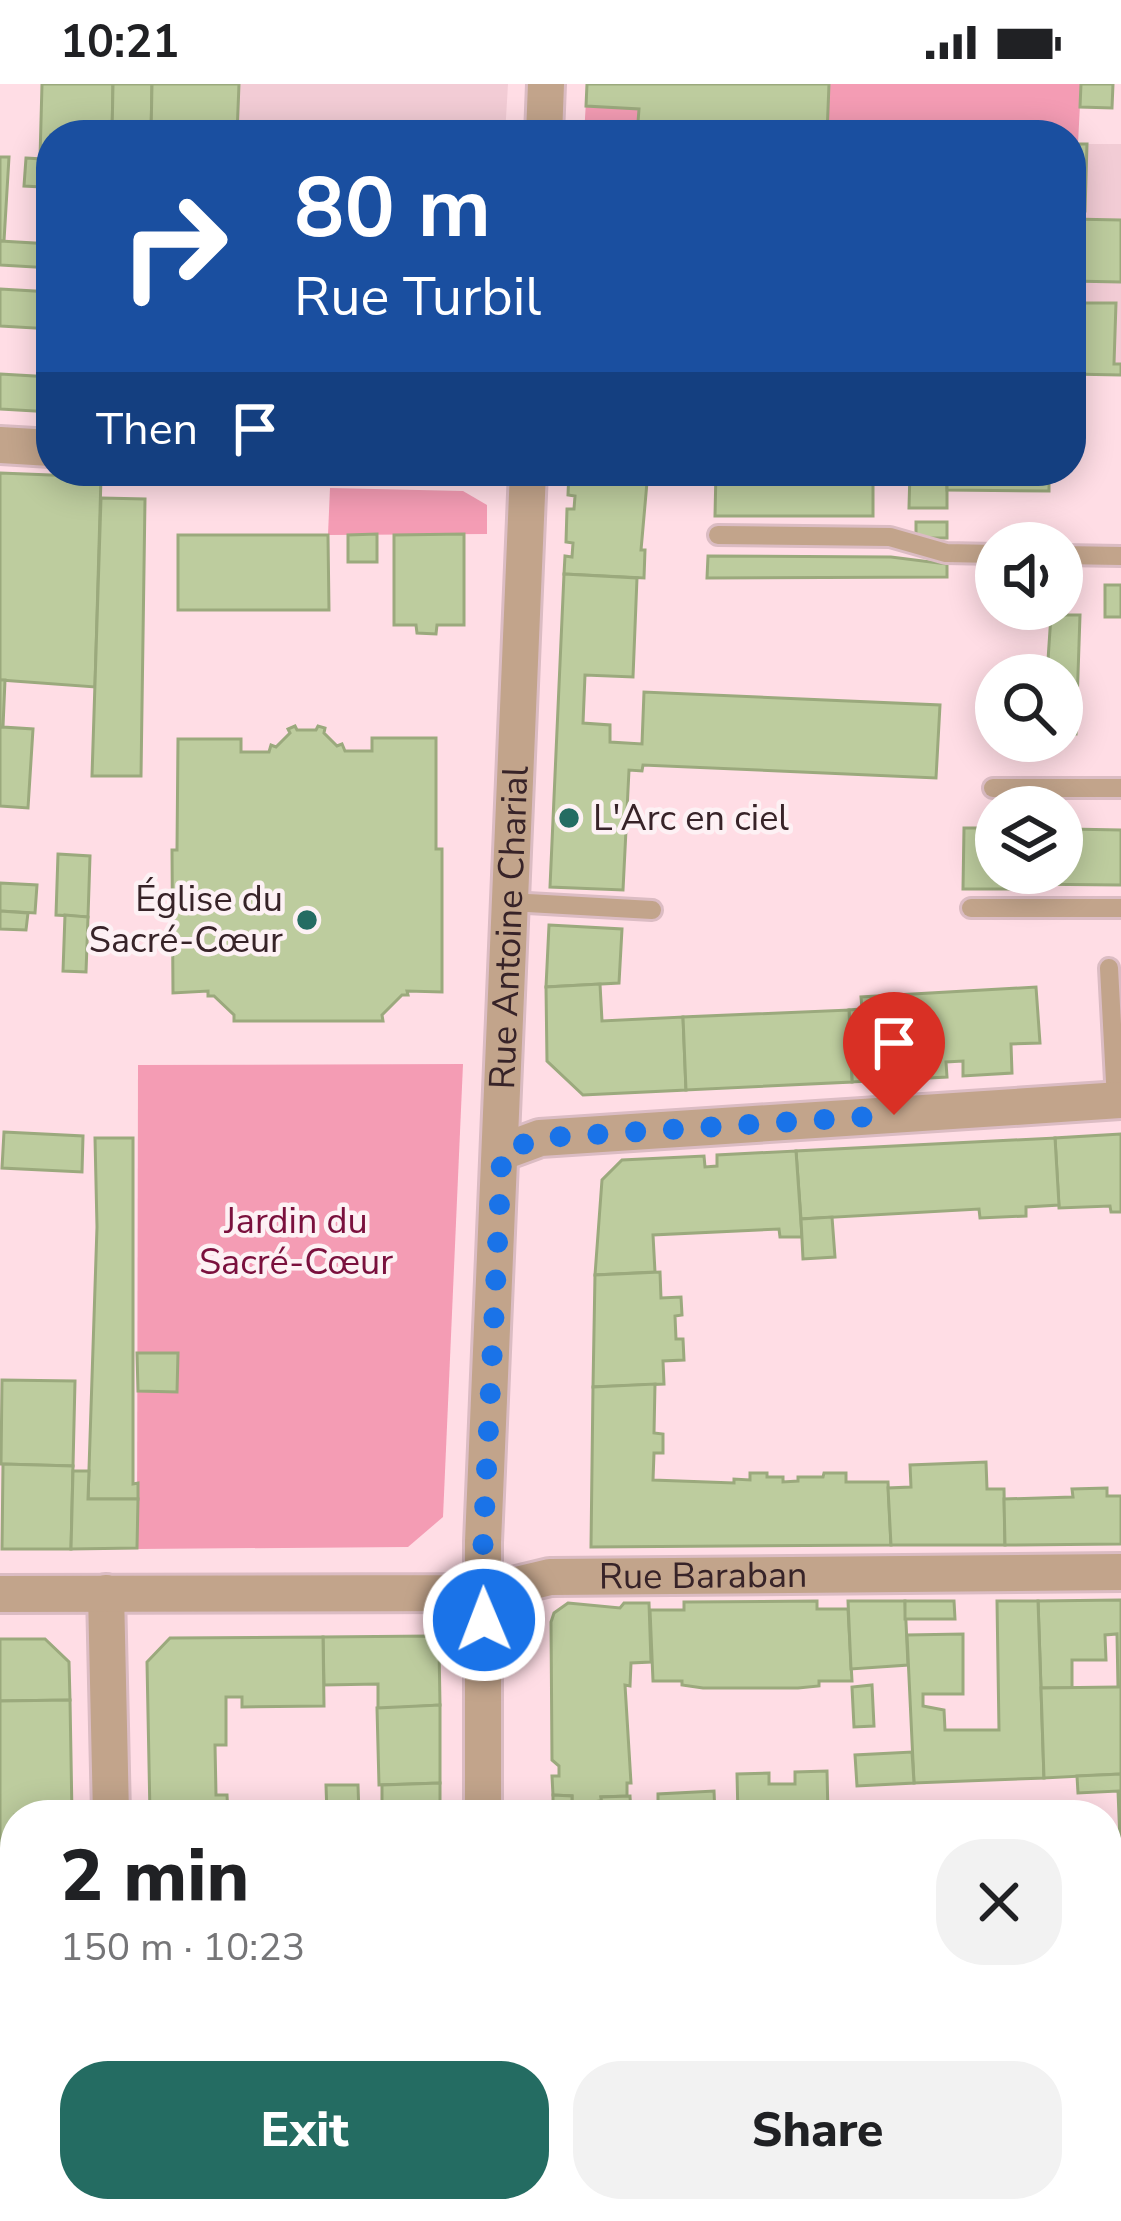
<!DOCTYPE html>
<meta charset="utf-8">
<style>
:root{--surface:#fff;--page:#f2f2f2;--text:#202124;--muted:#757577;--accent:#246c62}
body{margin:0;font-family:"Nunito Sans",sans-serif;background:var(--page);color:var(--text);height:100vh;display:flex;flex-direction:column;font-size:45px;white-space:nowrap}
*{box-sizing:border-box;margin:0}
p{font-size:39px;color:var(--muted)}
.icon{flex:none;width:66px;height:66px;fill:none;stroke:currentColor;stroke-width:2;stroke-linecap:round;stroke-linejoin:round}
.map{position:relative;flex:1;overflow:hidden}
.drawer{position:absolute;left:0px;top:1716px;width:1122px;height:423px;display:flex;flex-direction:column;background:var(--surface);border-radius:48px 48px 0 0;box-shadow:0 6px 30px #0003}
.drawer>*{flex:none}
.banner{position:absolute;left:36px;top:36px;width:1050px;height:366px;border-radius:48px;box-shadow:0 6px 30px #0003;background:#1a4fa0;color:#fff;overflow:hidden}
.buttons{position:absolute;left:975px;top:438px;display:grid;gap:24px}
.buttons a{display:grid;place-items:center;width:108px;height:108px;border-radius:50%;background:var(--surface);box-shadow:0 6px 30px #0003;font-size:60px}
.pin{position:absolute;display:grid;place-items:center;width:102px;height:102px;color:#fff;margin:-123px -51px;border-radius:50% 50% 50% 0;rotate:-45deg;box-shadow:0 0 12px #0007}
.pin .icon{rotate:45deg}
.me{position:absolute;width:132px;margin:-66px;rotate:359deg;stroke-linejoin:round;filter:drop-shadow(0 0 9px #0008)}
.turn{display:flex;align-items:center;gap:42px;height:252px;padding:0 60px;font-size:54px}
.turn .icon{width:156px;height:156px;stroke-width:2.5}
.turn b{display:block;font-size:84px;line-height:102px}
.then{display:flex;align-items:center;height:114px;padding:0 60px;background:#0003;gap:24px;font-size:45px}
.round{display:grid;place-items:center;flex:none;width:126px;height:126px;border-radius:48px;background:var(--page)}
.headline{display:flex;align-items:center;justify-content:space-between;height:204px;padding:0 60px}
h1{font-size:72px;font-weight:800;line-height:90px}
.action{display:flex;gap:24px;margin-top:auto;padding:24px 60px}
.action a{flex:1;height:138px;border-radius:48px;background:var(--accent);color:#fff;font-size:48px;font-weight:800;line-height:138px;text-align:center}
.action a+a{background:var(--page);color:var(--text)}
.status{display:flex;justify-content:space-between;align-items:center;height:84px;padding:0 60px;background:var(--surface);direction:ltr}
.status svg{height:33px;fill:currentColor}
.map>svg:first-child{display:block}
.built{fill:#f2ccd5}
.green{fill:#f49cb4}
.building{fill:#bdcc9e;stroke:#9ba97d;stroke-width:3}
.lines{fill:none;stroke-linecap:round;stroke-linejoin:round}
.lane-casing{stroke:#dbbcc3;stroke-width:24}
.street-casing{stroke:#dbbcc3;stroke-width:42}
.lane{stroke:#c2a48b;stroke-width:18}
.street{stroke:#c2a48b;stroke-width:36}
.route{stroke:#1a73e8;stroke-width:21;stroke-dasharray:0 37.8}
.poi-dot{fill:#246c62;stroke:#fdf1f4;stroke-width:4.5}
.labels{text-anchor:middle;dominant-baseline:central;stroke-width:9;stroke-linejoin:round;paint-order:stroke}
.poi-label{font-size:36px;fill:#372328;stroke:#fdf1f4;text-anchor:start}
.street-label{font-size:36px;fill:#372328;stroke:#fdf1f4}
.park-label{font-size:36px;fill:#7a103d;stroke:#fdf1f4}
</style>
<div class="status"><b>10:21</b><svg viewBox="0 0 49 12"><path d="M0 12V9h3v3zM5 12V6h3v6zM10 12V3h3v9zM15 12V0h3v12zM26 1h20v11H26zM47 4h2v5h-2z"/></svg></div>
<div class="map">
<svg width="1121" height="2137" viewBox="0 0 1121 2137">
<rect width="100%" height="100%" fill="#ffdde5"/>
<g class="built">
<path d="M152,0H508L505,51H151Z"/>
<path d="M1071,60H1121V291L1071,290Z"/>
</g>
<g class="green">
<path d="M587,0H1081L1078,60H1071V51H584Z"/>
<path d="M330,404L463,407L487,421V450L328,451Z"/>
<path d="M463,980L443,1433L408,1463L137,1465L138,981Z"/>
</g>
<g class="building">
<path d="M42,0H113L112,51H51V75H40Z"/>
<path d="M113,0H152L151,51H112Z"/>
<path d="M152,0H239L237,51H151Z"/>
<path d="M587,0H829L827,51H637L639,25L586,22Z"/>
<path d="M1081,0H1113L1112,24L1080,23Z"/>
<path d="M1071,60H1087L1085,127H1071Z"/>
<path d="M0,73H9L4,157H0Z"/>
<path d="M26,74L42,75L41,103L24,102Z"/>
<path d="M44,75H51V160L40,159Z"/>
<path d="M1071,135L1121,136V198L1071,197Z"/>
<path d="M0,157L51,160V184L0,181Z"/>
<path d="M0,205L51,208V245L0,242Z"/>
<path d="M1071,219H1116L1114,280H1121V291L1071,290Z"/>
<path d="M0,290L51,293V328L0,325Z"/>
<path d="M569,387H648L641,466H645L644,494L564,490L565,472L572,473L573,459L566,458L567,425H574L575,412L568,411Z"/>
<path d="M716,387H873V432H715Z"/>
<path d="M910,387H947V424H909Z"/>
<path d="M947,387H1049V407L947,406Z"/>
<path d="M0,389L101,393L95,603L0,596Z"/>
<path d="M101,414L145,415L141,692H92Z"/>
<rect x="916" y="438" width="31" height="16"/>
<path d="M377,450V478H348V451Z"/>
<path d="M464,450V541H437L436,550L417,549L416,541H394V451Z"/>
<path d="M178,451H328L329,526H178Z"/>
<path d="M708,472L891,473L947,480V493L707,494Z"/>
<path d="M564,490L637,494L633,593L585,591L583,639L610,641V658L642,660L644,608L940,621L936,694L643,681L642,687L629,686L623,806L550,803Z"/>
<rect x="1105" y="501" width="16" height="32"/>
<path d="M1051,531H1080L1076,650L1062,649V591H1047Z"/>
<path d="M0,596H5L3,643L33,645L28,724L0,722Z"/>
<path d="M295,642L297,646H316L318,642L325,644L324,649L337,662L342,660L345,667H372V654H436V765H442V908L407,907L408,911H402L382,931L383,937H234V931L214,912H208V907L173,909L172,766H177L178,655H241V668H269L271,661L276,663L290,649L288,645Z"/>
<path d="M1062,738H1069V745L1121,746V801L1014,800V805H963L964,744H996V789H1062Z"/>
<path d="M58,770L90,772L88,833L56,831Z"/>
<path d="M0,799L37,801L35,829L0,827Z"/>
<path d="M0,827L28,829L26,846L0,845Z"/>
<path d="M65,831L88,833L86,888L63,887Z"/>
<path d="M549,841L622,845L619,899L546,903Z"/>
<path d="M600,900L602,937L683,933L686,1006L583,1011L547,977L546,903Z"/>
<path d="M1036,903L1040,959L1011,960L1012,989L963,992V977L946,978L947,993L852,998L849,926L862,925L861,913Z"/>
<path d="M849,926L852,998L686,1006L683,933Z"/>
<path d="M4,1048L83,1052L82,1088L2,1084Z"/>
<path d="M1121,1050V1128H1111L1110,1122L1059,1124L1055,1054Z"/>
<path d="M95,1054H133V1400L138,1399V1415H88L97,1143Z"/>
<path d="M1055,1054L1059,1121L1026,1123V1132L980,1134L979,1125L801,1135L796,1067Z"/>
<path d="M796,1067L802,1153H780L779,1145L653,1151L655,1188L595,1191L602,1096L622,1076L704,1072L705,1083L717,1082V1071Z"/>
<path d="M832,1133L835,1173L803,1175L801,1135Z"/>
<path d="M660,1188L661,1214L681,1213L682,1231L675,1232L676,1255H683L684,1276L663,1277L664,1300L593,1303L595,1191Z"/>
<path d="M137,1269H178L177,1308L138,1307Z"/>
<path d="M2,1296L75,1297L73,1382L1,1380Z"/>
<path d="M655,1300L654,1349L663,1350V1369H654L653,1396L734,1399V1395L750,1396V1389H767V1393H783V1398L798,1397V1393H823L824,1389H846V1398H888L891,1461L591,1463L593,1303Z"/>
<path d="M986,1378L987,1405H1004L1005,1461H891L888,1404L911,1403L910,1381Z"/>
<path d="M3,1380L73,1382L71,1465H2Z"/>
<path d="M73,1387H89L88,1415H138L137,1464L71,1465Z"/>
<path d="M1107,1404V1412H1121V1460L1005,1461L1004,1415L1073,1413L1072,1405Z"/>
<path d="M1121,1516V1603H1118L1117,1550L1105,1551L1106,1576H1072V1604H1041L1038,1517Z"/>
<path d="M817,1517V1525H848L852,1597H819V1602L798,1604H703L682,1601V1597H653L650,1526H684V1518Z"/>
<path d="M848,1517H905L908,1581L851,1585Z"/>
<path d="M905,1517H954L955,1535H905Z"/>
<path d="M997,1517H1038L1044,1694L914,1699L907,1551L963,1550V1610H923V1622L944,1626L945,1646H999Z"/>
<path d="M568,1519L620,1524L624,1519H649L651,1578L631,1579L630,1602L625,1601L631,1699H627V1712L601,1713L602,1717L572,1720V1712L553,1711L552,1692H559V1682L552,1676L551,1538L554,1529Z"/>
<path d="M430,1552L439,1562L440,1621L378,1625V1600L324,1601L323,1553Z"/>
<path d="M323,1553L324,1622L242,1623V1613H226V1661H215L216,1711H227L228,1731H150L147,1578L170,1554Z"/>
<path d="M0,1555H45L69,1578L70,1616L0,1617Z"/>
<path d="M872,1601L874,1642L854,1643L852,1603Z"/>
<path d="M1118,1603H1121V1690L1044,1694L1041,1604Z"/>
<path d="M70,1616L72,1731H15V1765H0V1617Z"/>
<path d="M440,1621V1699L379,1701L377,1624Z"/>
<path d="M912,1668L914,1699L857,1702L855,1671Z"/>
<path d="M827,1687L828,1731H738L737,1690L769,1689V1700H795V1688Z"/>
<path d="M1121,1690V1757H1120L1118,1707L1078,1709L1077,1692Z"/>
<path d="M440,1699V1731H382V1701Z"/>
<path d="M326,1701H358L359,1731H327Z"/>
<path d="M714,1707L715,1731H658V1710Z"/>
<path d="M553,1711L572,1712V1720L602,1717L603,1731H553Z"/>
<path d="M630,1712L631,1731H603L601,1713Z"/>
<path d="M1005,1724L1004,1729L1021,1731H948V1726Z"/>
<path d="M1121,1834V1875H1117L1121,1937L1107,1938V1835Z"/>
<path d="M1121,1937V2022L1107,2023V1938Z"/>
<path d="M1121,2022V2062L1107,2063V2023Z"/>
<path d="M1121,2062V2137H1103L1102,2124H1107V2063Z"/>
<path d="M15,2074V2124H64L65,2137H0V2075Z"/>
<path d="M159,2124H253V2137H205V2126L159,2128Z"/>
<path d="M380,2124H444V2137H283V2131L336,2128L363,2127V2134L380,2133Z"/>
<path d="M557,2124H607V2135L621,2137H557Z"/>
<rect x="828" y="2124" width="74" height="13"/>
<rect x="902" y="2124" width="116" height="13"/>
<path d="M1018,2124H1102L1103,2137H1018Z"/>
<path d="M695,2130V2137H621V2134Z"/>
</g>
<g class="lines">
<defs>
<g id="lane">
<path d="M718,451L890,453L946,469L996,470"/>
<path d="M1062,471L1121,472"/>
<path d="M993,704H1121"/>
<path d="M510,818L652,826"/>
<path d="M971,824H1121"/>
<path d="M1109,884L1116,1016"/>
</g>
<g id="street">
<path d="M544,51L546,0"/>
<path d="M0,361L51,364"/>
<path d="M502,1068L540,1054L1121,1016"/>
<path d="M106,1509L111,1731"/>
<path id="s1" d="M0,1510L483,1509L550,1493L1121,1488"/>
<path id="s2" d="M483,1731V1458L528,387"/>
<path d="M121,2124V2137"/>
<path d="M486,2124L487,2137"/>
</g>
</defs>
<use href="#lane" class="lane-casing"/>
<use href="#street" class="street-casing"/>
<use href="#lane" class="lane"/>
<use href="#street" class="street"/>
</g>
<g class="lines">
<path class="route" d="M484,1536L483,1458L502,1068L540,1054L894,1031"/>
</g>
<g class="poi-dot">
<circle cx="569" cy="734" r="12"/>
<circle cx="307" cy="836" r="12"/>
</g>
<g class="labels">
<g class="poi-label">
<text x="593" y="734">L'Arc en ciel</text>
<text x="283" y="815" text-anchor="end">Église du<tspan x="283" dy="41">Sacré-Cœur</tspan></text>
</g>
<g class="street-label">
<text stroke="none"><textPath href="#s2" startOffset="888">Rue Antoine Charial</textPath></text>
<text stroke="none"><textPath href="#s1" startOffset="705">Rue Baraban</textPath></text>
</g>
<g class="park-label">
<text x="296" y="1137">Jardin du<tspan x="296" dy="41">Sacré-Cœur</tspan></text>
</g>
</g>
</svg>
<div class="buttons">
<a><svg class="icon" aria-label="sound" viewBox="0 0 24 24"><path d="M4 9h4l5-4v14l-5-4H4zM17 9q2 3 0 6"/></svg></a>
<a><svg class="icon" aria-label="search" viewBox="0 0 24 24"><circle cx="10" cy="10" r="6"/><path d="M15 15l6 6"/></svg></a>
<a><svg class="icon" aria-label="layers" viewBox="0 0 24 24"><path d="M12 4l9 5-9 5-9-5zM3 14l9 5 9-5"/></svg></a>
</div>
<div class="pin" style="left:894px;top:1031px;background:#d93025"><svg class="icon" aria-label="arrive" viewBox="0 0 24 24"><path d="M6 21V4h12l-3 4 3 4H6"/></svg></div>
<svg class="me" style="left:484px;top:1536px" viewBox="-20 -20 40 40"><circle r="17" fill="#1a73e8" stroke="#fff" stroke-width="3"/><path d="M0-11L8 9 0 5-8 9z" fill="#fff"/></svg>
<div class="banner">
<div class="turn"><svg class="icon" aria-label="right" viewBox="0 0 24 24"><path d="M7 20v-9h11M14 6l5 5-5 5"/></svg><div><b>80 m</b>Rue Turbil</div></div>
<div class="then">Then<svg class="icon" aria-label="arrive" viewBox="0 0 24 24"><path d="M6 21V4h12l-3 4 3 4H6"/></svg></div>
</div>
<section class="drawer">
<div class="headline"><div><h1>2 min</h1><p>150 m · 10:23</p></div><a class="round"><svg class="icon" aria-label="close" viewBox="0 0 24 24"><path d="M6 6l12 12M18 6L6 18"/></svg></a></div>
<div class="action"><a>Exit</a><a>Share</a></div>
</section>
</div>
